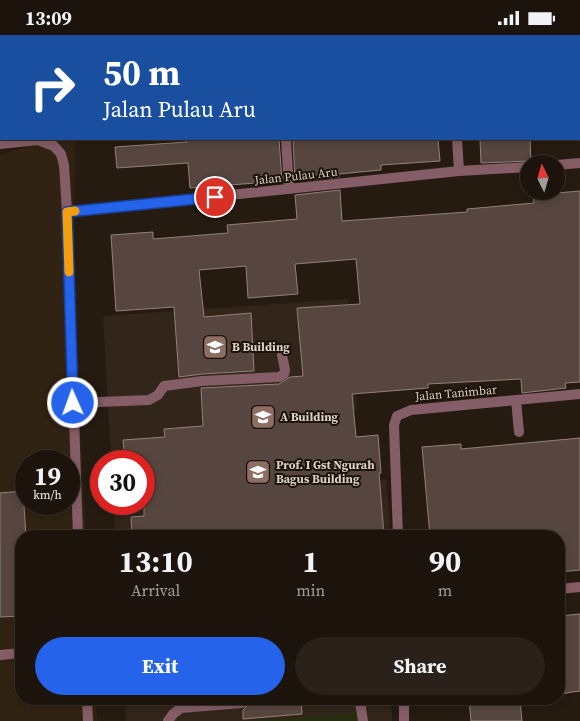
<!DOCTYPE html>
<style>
:root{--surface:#1c140c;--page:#29211a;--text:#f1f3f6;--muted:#a09e9d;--line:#3a332d;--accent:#2563eb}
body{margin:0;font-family:"Source Serif 4",serif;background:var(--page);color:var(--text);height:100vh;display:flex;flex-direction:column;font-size:19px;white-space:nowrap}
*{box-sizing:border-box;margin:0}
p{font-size:16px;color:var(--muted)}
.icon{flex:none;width:28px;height:28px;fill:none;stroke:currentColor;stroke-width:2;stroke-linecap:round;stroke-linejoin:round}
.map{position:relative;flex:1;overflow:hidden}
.panel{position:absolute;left:15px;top:495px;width:550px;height:175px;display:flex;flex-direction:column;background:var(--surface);border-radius:20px;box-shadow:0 2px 8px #0003,0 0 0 1px var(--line)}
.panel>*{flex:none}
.banner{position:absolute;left:0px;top:0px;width:580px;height:105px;box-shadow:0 2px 8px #0003,0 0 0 1px var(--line);background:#1a4fa0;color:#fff;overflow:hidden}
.needle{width:32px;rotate:355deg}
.tools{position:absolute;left:520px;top:120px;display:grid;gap:10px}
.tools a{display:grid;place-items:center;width:45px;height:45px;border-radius:50%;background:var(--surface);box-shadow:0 2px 8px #0003,0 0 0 1px var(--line);font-size:25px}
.speed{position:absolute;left:15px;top:415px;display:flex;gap:10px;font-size:25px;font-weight:700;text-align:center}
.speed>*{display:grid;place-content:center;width:65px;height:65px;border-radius:50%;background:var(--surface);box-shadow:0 2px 8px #0003,0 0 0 1px var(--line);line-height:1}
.speed small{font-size:12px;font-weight:400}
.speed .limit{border:8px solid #d22;background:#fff;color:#111}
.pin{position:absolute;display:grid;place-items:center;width:42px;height:42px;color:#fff;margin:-21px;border:2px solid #fff;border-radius:50%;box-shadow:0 1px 5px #0007}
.me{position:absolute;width:55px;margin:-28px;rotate:358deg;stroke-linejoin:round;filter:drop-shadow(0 0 4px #0008)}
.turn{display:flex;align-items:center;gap:18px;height:105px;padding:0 20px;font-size:22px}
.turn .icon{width:65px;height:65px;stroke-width:2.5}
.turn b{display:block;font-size:35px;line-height:42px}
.eta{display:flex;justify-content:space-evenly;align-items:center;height:85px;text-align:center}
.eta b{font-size:30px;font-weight:700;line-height:35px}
.action{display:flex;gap:10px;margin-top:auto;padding:10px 20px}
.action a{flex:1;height:58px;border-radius:30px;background:var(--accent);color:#fff;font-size:20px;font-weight:700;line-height:58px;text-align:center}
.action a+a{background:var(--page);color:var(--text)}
.status{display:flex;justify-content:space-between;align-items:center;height:35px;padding:0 25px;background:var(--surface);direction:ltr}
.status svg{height:14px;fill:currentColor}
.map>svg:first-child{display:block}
.built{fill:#312313;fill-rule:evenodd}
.education{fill:#322519}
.green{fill:#272e10}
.building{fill:#56463f;stroke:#95827a}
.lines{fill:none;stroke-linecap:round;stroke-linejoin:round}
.service{stroke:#855d66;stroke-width:10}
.minor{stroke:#855d66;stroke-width:10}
.route-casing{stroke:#184099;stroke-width:12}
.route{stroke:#2563eb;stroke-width:9}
.slow{stroke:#f59e0b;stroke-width:9}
.labels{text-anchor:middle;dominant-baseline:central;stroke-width:4;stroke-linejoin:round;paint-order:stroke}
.street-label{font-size:12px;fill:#d9d1ca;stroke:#1c1207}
.poi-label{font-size:12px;font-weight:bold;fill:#d9d1ca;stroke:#1c1207;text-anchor:start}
</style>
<div class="status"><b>13:09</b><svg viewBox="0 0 49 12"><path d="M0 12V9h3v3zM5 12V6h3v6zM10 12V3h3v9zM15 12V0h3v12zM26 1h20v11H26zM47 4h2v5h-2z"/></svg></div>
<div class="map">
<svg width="580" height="686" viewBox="0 0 580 686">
<rect width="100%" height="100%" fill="#261b10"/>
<path class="built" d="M52,104H75L74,282L86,501H21V664H95L98,686H0V120ZM26,426H69V469H26Z"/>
<g class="education">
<path d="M348,264L357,375L332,380L337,448L386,444L391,501H115L114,469H144V426H111L103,281Z"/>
<path d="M125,664H391L392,686H126Z"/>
</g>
<path class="green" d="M361,678L362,686H251Z"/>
<g class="building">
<path d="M186,104H279L282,146L190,153L188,128L117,133L115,112L187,107Z"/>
<path d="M293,104H438L440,126L381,130V135L339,139V142L295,146Z"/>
<path d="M480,104H530L531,126L481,128Z"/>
<path d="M340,155L342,186L467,177V174L534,168L533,160L580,156V347L565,348L566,353L522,358L521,344L428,349V353L352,359L356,402L378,400L381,438H379L384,501H132L131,482L144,481V426H125L123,405L165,402L164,394L203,391L201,353L279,349L290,342L303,341L297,273L360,269L356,224L295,229L298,259L248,263L246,231L199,235L204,282L251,278L254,336L202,339L179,342L174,272L116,276L111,200L153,197V204L228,198L227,190L297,184L295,160Z"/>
<path d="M580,403V535L559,537V501H430L422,412L461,409V414Z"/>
<path d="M23,456L26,501H21V581L0,582V458Z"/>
<path d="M580,579V656L559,659V581Z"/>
<path d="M247,664H301L302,679L243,684V675L248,670Z"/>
<path d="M469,664H520L522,686H471Z"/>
</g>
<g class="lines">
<g class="service">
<path d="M73,368L149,365L158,360L164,351L202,346L279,342L284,339L285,335L282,320"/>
<path d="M0,620L21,618"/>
<path d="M355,664L360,667L363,686"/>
<path d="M168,686L173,679L181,673L242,668"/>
</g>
<g class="minor">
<path d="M449,0V1"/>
<path d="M64,1V0"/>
<path d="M579,48H580"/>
<path d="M286,104L289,154"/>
<path d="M457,104L459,136"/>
<path d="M0,109L38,105L54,111L61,119L64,130L67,177L78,501"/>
<path d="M556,130L580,128"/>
<path d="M67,177L459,136L529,132"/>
<path d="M516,365L519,397"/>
<path d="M398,501L394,390L397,381L411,375L580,359"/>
<path d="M559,554L580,552"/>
<path d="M87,664L88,686"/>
<path d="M404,664V686"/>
</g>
</g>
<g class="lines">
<defs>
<path id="route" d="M73,368L67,177L215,162"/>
</defs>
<use href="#route" class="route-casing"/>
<use href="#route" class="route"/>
<path class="slow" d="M69,237L67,177L75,176"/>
</g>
<defs>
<symbol id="university-square" viewBox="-11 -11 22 22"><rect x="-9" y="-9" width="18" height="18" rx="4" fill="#8d6e63" stroke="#1c1207"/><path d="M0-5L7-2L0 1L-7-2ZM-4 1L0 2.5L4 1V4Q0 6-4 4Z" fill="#fff"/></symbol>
</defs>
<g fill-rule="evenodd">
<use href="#university-square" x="201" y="298" width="28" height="28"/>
<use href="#university-square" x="249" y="368" width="28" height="28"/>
<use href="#university-square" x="244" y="423" width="28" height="28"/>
</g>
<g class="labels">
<g class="street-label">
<text transform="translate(296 141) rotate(-6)">Jalan Pulau Aru</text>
<text transform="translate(456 358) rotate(-5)">Jalan Tanimbar</text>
</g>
<g class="poi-label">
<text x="232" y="312">B Building</text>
<text x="280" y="382">A Building</text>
<text x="276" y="430">Prof. I Gst Ngurah<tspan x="276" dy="14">Bagus Building</tspan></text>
</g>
</g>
</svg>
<div class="tools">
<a><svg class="needle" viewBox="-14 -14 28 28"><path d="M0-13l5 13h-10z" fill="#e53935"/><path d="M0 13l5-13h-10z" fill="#a09e9d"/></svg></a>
</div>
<div class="speed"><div>19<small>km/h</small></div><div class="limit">30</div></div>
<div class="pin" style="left:215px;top:162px;background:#d93025"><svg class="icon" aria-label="arrive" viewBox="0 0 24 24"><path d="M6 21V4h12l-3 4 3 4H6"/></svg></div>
<svg class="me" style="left:73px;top:368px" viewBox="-20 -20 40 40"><circle r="17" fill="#2563eb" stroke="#fff" stroke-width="3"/><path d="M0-11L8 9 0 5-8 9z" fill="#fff"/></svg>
<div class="banner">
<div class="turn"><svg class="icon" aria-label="right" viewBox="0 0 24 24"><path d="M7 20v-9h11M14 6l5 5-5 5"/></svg><div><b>50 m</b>Jalan Pulau Aru</div></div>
</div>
<section class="panel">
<div class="eta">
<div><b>13:10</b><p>Arrival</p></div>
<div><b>1</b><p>min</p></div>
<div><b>90</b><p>m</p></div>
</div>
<div class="action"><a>Exit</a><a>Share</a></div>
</section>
</div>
